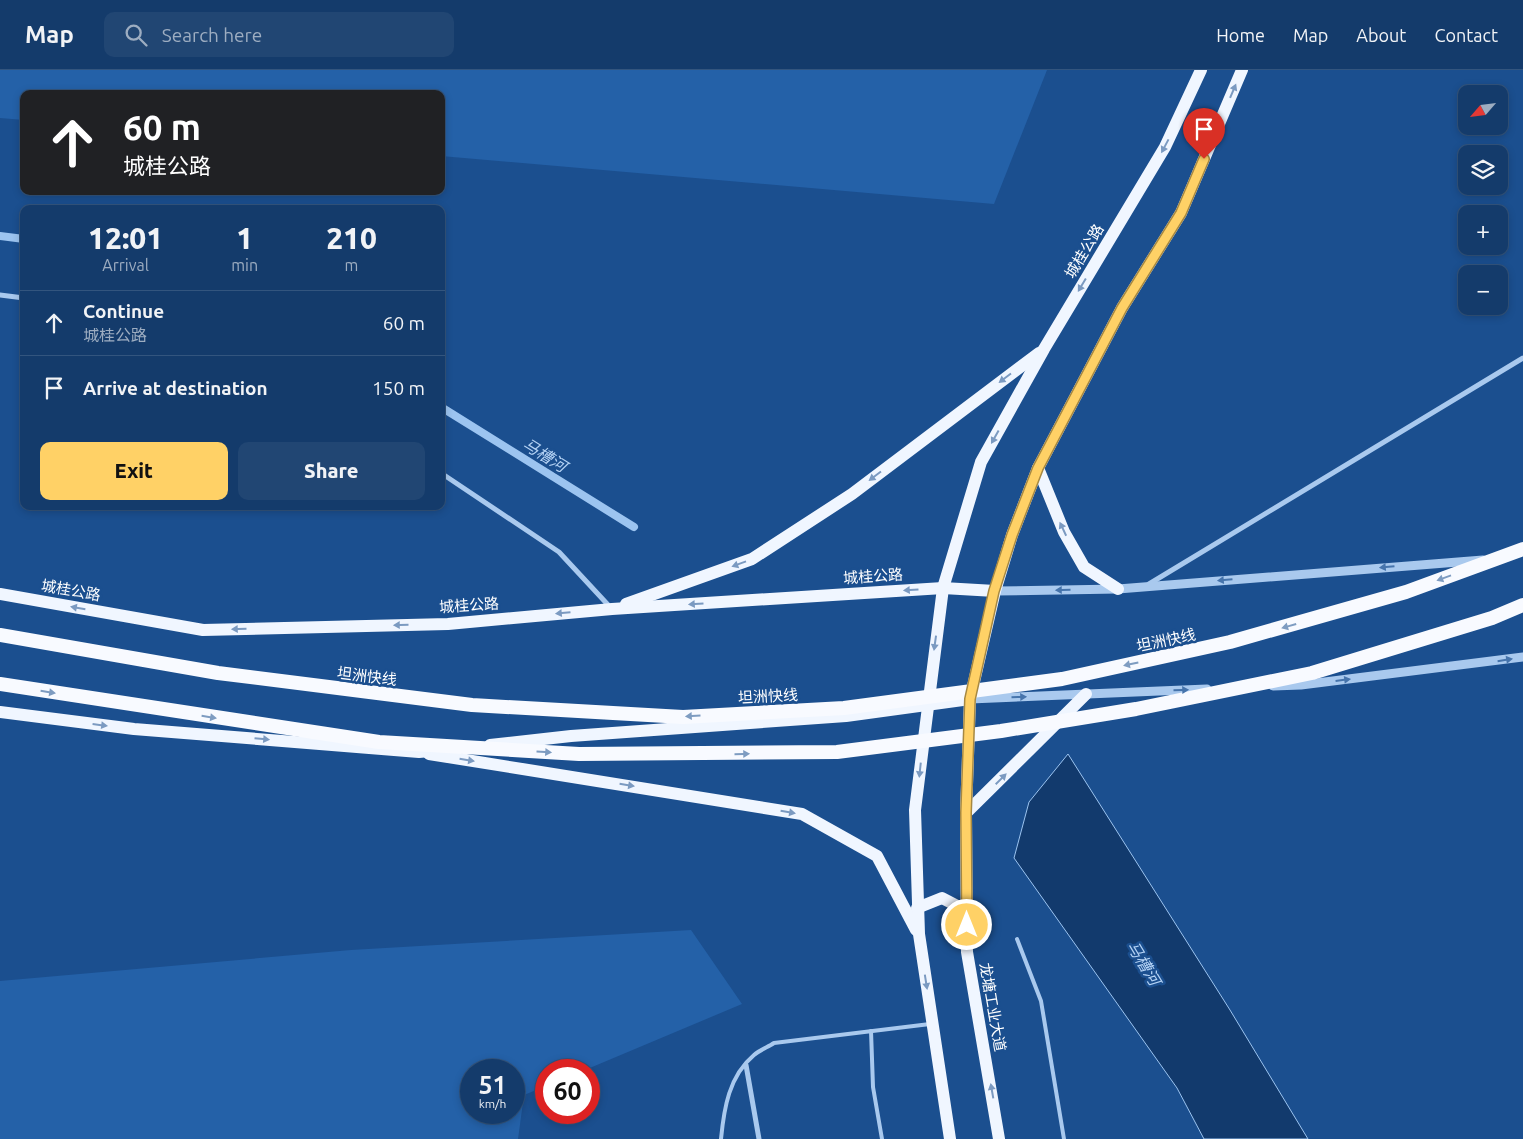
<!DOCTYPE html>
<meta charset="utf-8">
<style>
:root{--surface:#143b6b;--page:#214673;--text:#f1f3f6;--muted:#9dadc1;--line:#33557e;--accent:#ffd166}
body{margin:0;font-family:Ubuntu,"Noto Sans SC",sans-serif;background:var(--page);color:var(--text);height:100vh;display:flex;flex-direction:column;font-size:19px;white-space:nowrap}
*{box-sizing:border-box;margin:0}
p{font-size:16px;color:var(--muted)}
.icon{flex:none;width:28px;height:28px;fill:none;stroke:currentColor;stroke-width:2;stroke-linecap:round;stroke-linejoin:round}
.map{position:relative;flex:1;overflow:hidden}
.panel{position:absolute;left:20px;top:135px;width:425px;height:305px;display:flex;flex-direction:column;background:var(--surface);border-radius:10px;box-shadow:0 2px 8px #0003,0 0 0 1px var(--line)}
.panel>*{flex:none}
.banner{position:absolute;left:20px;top:20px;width:425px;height:105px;border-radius:10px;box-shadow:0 2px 8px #0003,0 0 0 1px var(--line);background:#202124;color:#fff;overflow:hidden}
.needle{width:32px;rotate:242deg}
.fabs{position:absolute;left:1458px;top:15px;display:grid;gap:10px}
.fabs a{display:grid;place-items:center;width:50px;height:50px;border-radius:10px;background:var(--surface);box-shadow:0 2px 8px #0003,0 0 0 1px var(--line);font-size:25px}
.speed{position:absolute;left:460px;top:989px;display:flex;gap:10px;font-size:25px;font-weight:700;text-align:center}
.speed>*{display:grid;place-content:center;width:65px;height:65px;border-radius:50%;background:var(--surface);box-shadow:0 2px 8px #0003,0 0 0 1px var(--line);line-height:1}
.speed small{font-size:12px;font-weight:400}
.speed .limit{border:8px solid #d22;background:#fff;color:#111}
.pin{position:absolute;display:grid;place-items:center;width:42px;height:42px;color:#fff;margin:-51px -21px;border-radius:50% 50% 50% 0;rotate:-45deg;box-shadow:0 0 5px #0007}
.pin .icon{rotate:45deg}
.me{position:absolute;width:55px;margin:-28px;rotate:0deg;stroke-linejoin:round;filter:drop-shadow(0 0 4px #0008)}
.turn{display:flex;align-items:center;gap:18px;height:105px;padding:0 20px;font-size:22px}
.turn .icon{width:65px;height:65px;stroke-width:2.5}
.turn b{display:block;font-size:35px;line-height:42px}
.eta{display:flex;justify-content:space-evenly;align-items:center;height:85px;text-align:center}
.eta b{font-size:30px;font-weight:800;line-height:35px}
.action{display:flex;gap:10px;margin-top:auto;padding:10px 20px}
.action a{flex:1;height:58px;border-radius:10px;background:var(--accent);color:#111;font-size:20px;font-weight:800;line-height:58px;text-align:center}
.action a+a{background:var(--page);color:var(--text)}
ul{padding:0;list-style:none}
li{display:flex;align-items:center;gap:15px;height:65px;padding:0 20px;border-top:1px solid var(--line)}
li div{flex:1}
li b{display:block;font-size:19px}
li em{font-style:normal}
header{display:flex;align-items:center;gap:30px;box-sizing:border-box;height:70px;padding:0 25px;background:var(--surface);border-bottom:1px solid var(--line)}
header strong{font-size:24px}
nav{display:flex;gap:28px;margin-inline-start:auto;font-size:18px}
.search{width:350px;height:45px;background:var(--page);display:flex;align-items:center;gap:12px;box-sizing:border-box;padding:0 18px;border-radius:10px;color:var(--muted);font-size:19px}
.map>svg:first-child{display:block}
.green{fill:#2461a8;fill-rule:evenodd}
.water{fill:#123a6d;stroke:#9cc4f0}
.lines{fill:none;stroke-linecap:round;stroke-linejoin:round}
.stream{stroke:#9cc4f0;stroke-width:8}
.service{stroke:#a9c9ee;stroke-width:4}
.minor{stroke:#a9c9ee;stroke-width:5}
.tertiary{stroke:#a9c9ee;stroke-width:9}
.primary{stroke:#f0f6ff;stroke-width:12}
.trunk-bridge{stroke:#f8faff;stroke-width:14}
.oneway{fill:#7b9ac1}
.oneway2{fill:#4674ac}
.oneway3{fill:#7e9cc1}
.route-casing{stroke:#a68842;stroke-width:12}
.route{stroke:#ffd166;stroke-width:9}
.labels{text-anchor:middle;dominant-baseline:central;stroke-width:5;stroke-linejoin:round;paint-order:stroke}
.street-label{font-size:15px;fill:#fff;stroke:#1b4f8f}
.water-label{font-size:16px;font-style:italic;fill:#b5d3f5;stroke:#1b4f8f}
</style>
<header>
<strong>Map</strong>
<div class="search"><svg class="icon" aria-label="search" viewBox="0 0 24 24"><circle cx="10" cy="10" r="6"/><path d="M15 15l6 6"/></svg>Search here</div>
<nav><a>Home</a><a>Map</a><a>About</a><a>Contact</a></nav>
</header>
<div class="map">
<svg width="1523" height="1069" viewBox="0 0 1523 1069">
<rect width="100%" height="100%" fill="#1b4f8f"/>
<g class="green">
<path d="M0,0H1047L994,134L441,86V24H24V50L0,48Z"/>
<path d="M691,860L742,934L585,1000H546V1016L524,1025L518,1069H0V911L351,880ZM471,1000H514V1042H471Z"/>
</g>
<path class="water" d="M1068,684L1230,940L1308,1069H1204L1177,1018L1014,788L1029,732Z"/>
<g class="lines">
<g class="stream">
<path d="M0,166L24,169"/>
<path d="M441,337L634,457"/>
</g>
<g class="service">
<path d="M1017,869L1041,931L1064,1069"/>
<path d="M871,961L873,1017L882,1069"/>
<path d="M721,1069C724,1038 729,1006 754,985C760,980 768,977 774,973L930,954"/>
</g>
<g class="minor">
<path d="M0,225L24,228"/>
<path d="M441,403L559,482L610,537"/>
<path d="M1149,514L1523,288"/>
<path d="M746,995L759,1069"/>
</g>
<g class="tertiary">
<path d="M995,521L1118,519L1483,490"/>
<path d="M1273,616L1301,615L1523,587"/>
<path d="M970,629L1207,619"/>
</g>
<g class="primary">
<path d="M1038,398L1064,462L1084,497L1118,519"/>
<path d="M0,524L203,560L448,554L612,539L943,518L995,521"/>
<path d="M626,534L752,489L852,424L1039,283"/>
<path d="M0,642L134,659L419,682L440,680"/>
<path d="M490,675L571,666L846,646L970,629"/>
<path d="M429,684L802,744L877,786L916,860"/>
<path d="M966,743L1086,624"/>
<path d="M917,838L942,828L967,841"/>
<path d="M950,1069L919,864L915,740L943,518L981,392L1044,279L1165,77L1201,0"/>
<path d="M999,1069L967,882L966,743L970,629L995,521L1012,465L1038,398L1122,238L1181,143L1242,0"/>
</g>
<g class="trunk-bridge">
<path d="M0,565L218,603L472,635L683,647L844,638L1062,609L1230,572L1406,522L1523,479"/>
<path d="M0,614L379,672L579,684L837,682L1001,661L1136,639L1312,603L1492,548L1523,535"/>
</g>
</g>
<defs><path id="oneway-solid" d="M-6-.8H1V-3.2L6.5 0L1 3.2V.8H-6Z" transform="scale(1.25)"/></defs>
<g class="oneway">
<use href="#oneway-solid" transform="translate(1233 21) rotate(-67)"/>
<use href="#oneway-solid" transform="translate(1165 76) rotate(118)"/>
<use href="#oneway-solid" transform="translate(1082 215) rotate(121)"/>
<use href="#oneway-solid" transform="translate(1005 308) rotate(143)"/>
<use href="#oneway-solid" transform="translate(995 367) rotate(119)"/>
<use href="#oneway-solid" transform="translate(875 406) rotate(143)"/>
<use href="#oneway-solid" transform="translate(1063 459) rotate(-115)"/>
<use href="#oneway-solid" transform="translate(739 494) rotate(160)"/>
<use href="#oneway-solid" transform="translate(911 520) rotate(176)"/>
<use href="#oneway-solid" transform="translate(696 534) rotate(176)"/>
<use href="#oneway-solid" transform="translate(78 538) rotate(-170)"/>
<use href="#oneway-solid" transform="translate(563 543) rotate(175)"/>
<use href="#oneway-solid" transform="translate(401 555) rotate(179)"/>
<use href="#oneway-solid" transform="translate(239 559) rotate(178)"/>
<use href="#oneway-solid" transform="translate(935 573) rotate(98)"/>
<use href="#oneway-solid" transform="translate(100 655) rotate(7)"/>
<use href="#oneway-solid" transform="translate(262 669) rotate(5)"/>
<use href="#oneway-solid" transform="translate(467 690) rotate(9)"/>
<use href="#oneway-solid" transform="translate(920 700) rotate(96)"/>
<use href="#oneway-solid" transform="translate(1001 709) rotate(-45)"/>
<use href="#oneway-solid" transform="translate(627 715) rotate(9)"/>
<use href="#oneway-solid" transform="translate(788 742) rotate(10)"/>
<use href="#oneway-solid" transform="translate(926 912) rotate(81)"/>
<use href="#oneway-solid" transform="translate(992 1021) rotate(-100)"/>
</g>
<g class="oneway2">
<use href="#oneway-solid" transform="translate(1387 497) rotate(175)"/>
<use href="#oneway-solid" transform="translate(1225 510) rotate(175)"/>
<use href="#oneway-solid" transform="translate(1063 520) rotate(179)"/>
<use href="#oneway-solid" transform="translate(1505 590) rotate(-9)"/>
<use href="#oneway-solid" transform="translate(1343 610) rotate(-7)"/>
<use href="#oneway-solid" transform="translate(1181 620) rotate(-2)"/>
<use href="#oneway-solid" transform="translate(1019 627) rotate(-2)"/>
</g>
<g class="oneway3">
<use href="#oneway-solid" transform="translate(1444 508) rotate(160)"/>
<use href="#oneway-solid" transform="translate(1289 556) rotate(164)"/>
<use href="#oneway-solid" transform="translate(1131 594) rotate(168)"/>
<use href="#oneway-solid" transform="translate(48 622) rotate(9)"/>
<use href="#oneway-solid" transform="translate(693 646) rotate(177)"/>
<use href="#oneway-solid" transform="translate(209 647) rotate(9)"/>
<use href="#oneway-solid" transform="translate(544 682) rotate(4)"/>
<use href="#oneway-solid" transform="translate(742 684) rotate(-1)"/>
</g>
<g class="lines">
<defs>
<path id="route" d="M967,855L966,743L970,629L994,521L1012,465L1038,398L1122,238L1181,143L1204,89"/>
</defs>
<use href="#route" class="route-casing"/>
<use href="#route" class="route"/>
</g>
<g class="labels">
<g class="street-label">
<text transform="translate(1084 181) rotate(-59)">城桂公路</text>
<text transform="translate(873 506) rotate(-4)">城桂公路</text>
<text transform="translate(71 520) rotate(10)">城桂公路</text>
<text transform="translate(469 535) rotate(-4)">城桂公路</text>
<text transform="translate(1166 570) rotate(-12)">坦洲快线</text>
<text transform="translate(367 606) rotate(7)">坦洲快线</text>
<text transform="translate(768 626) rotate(-3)">坦洲快线</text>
<text transform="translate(993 937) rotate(80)">龙塘工业大道</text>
</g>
<g class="water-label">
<text transform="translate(545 385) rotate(32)">马槽河</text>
<text transform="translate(1144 893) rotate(59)">马槽河</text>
</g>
</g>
</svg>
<div class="fabs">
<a><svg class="needle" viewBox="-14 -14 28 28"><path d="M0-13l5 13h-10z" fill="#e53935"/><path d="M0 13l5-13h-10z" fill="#9dadc1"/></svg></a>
<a><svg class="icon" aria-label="layers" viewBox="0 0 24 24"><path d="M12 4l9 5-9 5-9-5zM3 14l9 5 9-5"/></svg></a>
<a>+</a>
<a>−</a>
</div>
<div class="speed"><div>51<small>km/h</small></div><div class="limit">60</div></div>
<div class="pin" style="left:1204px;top:89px;background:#d93025"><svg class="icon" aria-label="arrive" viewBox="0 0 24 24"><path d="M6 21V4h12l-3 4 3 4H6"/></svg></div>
<svg class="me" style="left:967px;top:855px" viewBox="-20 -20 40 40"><circle r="17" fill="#ffd166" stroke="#fff" stroke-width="3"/><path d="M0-11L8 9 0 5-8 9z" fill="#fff"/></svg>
<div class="banner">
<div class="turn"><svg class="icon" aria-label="ahead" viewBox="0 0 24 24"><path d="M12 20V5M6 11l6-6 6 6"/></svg><div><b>60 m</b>城桂公路</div></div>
</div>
<section class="panel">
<div class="eta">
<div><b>12:01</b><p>Arrival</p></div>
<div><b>1</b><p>min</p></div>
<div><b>210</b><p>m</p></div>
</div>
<ul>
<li><svg class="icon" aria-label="ahead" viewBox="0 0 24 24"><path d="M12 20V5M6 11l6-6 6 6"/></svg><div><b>Continue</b><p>城桂公路</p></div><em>60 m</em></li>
<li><svg class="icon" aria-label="arrive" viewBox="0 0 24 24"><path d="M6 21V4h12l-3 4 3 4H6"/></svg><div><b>Arrive at destination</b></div><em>150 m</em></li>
</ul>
<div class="action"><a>Exit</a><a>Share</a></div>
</section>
</div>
